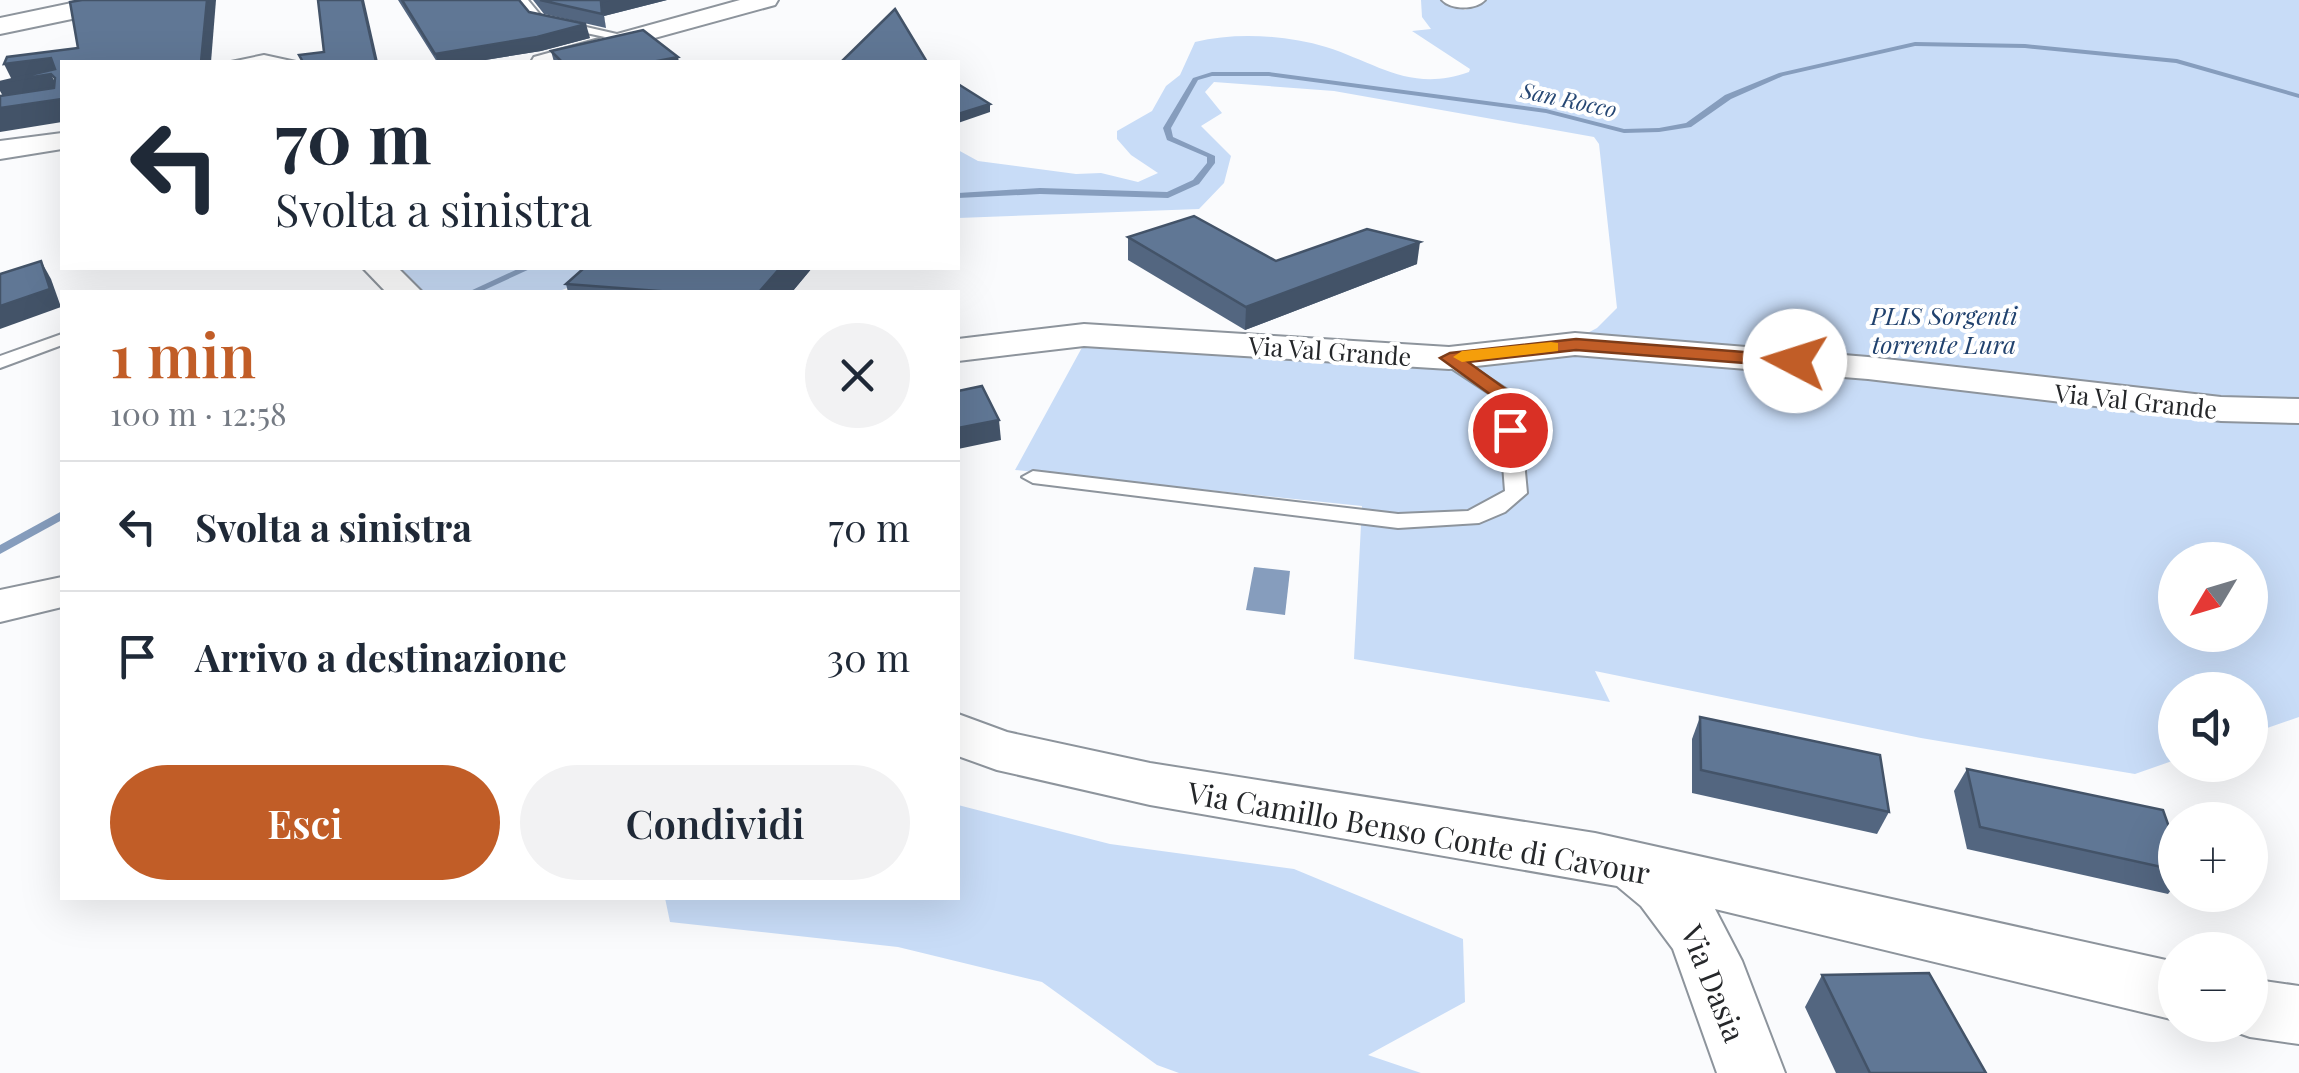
<!DOCTYPE html>
<html lang="it">
<meta charset="utf-8">
<style>
:root{--surface:#fff;--page:#f2f2f3;--text:#1f2937;--muted:#747a83;--line:#e0e1e3;--accent:#c15d27}
body{margin:0;font-family:"Playfair Display",serif;background:var(--page);color:var(--text);height:100vh;display:flex;flex-direction:column;font-size:38px;white-space:nowrap}
*{box-sizing:border-box;margin:0}
p{font-size:32px;color:var(--muted)}
.icon{flex:none;width:55px;height:55px;fill:none;stroke:currentColor;stroke-width:2;stroke-linecap:round;stroke-linejoin:round}
.map{position:relative;flex:1;overflow:hidden}
.sheet{position:absolute;left:60px;top:290px;width:900px;height:610px;display:flex;flex-direction:column;background:var(--surface);border-radius:0px;box-shadow:0 10px 40px #0002}
.sheet>*{flex:none}
.hud{position:absolute;left:60px;top:60px;width:900px;height:210px;border-radius:0px;box-shadow:0 10px 40px #0002;background:#fff;color:var(--text);overflow:hidden}
.needle{width:65px;rotate:232deg}
.controls{position:absolute;left:2158px;top:542px;display:grid;gap:20px}
.controls a{display:grid;place-items:center;width:110px;height:110px;border-radius:50%;background:var(--surface);box-shadow:0 10px 40px #0002;font-size:50px}
.pin{position:absolute;display:grid;place-items:center;width:85px;height:85px;color:#fff;margin:-42px;border:5px solid #fff;border-radius:50%;box-shadow:0 2px 10px #0007}
.me{position:absolute;width:110px;margin:-55px;rotate:275deg;stroke-linejoin:round;filter:drop-shadow(0 0 8px #0008)}
.turn{display:flex;align-items:center;gap:35px;height:210px;padding:0 50px;font-size:45px}
.turn .icon{width:130px;height:130px;stroke-width:2.5}
.turn b{display:block;font-size:70px;line-height:85px}
.round{display:grid;place-items:center;flex:none;width:105px;height:105px;border-radius:52px;background:var(--page)}
.headline{display:flex;align-items:center;justify-content:space-between;height:170px;padding:0 50px}
h1{font-size:60px;font-weight:600;line-height:75px;color:var(--accent)}
.button{display:flex;gap:20px;margin-top:auto;padding:20px 50px}
.button a{flex:1;height:115px;border-radius:60px;background:var(--accent);color:#fff;font-size:40px;font-weight:600;line-height:115px;text-align:center}
.button a+a{background:var(--page);color:var(--text)}
ul{padding:0;list-style:none}
li{display:flex;align-items:center;gap:30px;height:130px;padding:0 50px;border-top:2px solid var(--line)}
li div{flex:1}
li b{display:block;font-size:38px}
li em{font-style:normal}
.map>svg:first-child{display:block}
.green{fill:#c8dcf7;fill-rule:evenodd}
.water{fill:#869dbd}
.lines{fill:none;stroke-linecap:round;stroke-linejoin:round}
.stream{fill:#869dbd;fill-rule:evenodd}
.service-casing{stroke:#8d949c;stroke-width:4}
.minor-casing{stroke:#8d949c;stroke-width:4}
.tertiary-casing{stroke:#8d949c;stroke-width:4}
.service{fill:#fff;fill-rule:evenodd}
.minor{fill:#fff;fill-rule:evenodd}
.tertiary{fill:#fff;fill-rule:evenodd}
.wall{fill:#536680}
.shaded-wall{fill:#435368}
.building{fill:#607795;stroke:#435368;stroke-width:2.5}
.route{fill:#c15d27;stroke:#7d3c19;stroke-width:2.5}
.slow{fill:#f59e0b}
.labels{text-anchor:middle;dominant-baseline:central;stroke-width:8;stroke-linejoin:round;paint-order:stroke}
.far-water-label{font-size:22px;font-style:italic;fill:#274874;stroke:#fff}
.park-label{font-size:25px;font-style:italic;fill:#21426e;stroke:#fff}
.street-label{font-size:25px;fill:#25272a;stroke:#fff}
.near-street-label{font-size:30px;fill:#25272a;stroke:#fff}
</style>
<div class="map">
<svg width="2299" height="1073" viewBox="0 0 2299 1073">
<rect width="100%" height="100%" fill="#fafbfd"/>
<g class="green">
<path d="M1421,0H1442L1465,10L1485,0H2299V717L2250,734V690H2175V760L2135,774L1921,738L1595,671L1610,702L1354,659L1362,506L1015,470L1085,342L1432,368L1578,338L1597,328L1617,308L1599,144L1594,137L1334,91L1214,82L1205,92L1222,113L1201,126L1231,156L1224,183L1199,209L958,218V150L978,161L1076,174L1101,173L1138,182L1158,173L1131,155L1117,139V131L1152,111L1166,86L1180,75L1195,42C1236,32 1285,35 1326,47C1377,63 1411,93 1469,72L1470,69L1412,31L1431,29L1422,17ZM2175,560H2250V635H2175Z"/>
<path d="M389,268H618L557,292H421Z"/>
<path d="M958,805L1110,844L1294,869L1463,939L1465,1002L1368,1055L1421,1073H1179L1157,1065L1042,982L898,947L670,922L665,898H958Z"/>
</g>
<path class="water" d="M1254,567L1290,571L1285,615L1246,610Z"/>
<g class="lines">
<g class="stream">
<path d="M1915,42L2025,44L2177,59L2299,94V98L2176,63L2025,48L1915,46L1783,76L1731,99L1691,127L1659,132L1624,133L1546,113L1269,76H1212L1198,80L1171,128L1173,137L1215,156V163L1199,184L1168,198L1040,194L958,198V193L1040,188L1167,192L1193,180L1207,163V157L1167,140L1163,128L1193,78L1212,72H1269L1546,109L1624,129L1659,128L1686,123L1725,95L1779,73Z"/>
<path d="M520,268H532L480,292H468Z"/>
<path d="M62,511V520L0,554V545Z"/>
</g>
<defs>
<g id="service">
<path d="M517,0H528L542,17L630,37L624,41L534,22Z"/>
<path d="M264,55L296,62H231Z"/>
<path d="M62,334V345L0,368V356Z"/>
<path d="M1449,352L1518,397L1527,493L1505,512L1479,523L1398,528L1033,483L1022,477L1033,471L1398,514L1468,511L1505,491L1498,399L1442,362L1440,358Z"/>
</g>
<g id="minor">
<path d="M740,0H778L775,5L567,62H531L534,57Z"/>
<path d="M1442,0H1485C1476,10 1451,10 1442,0Z"/>
<path d="M62,133V149L0,159V141Z"/>
<path d="M363,268H398L422,292H386Z"/>
<path d="M1084,324L1449,347L1575,333L1868,357L2221,397L2299,399V423L2221,421L1868,379L1575,355L1449,369L1084,346L958,361V339Z"/>
<path d="M62,577V607L0,622V590Z"/>
<path d="M958,714L1007,732L1150,763L1595,833L2175,962V1020L1715,909L1742,961L1785,1073H1717L1673,949L1641,906L1617,886L1150,805L997,770L958,756Z"/>
<path d="M2250,979L2299,986V1044L2250,1037L2227,1029L2225,1025H2250Z"/>
</g>
<path id="tertiary" d="M86,0H138L134,6L0,34V18Z"/>
</defs>
<use href="#service" class="service-casing"/>
<use href="#minor" class="minor-casing"/>
<use href="#tertiary" class="tertiary-casing"/>
<use href="#service" class="service"/>
<use href="#minor" class="minor"/>
<use href="#tertiary" class="tertiary"/>
</g>
<g class="wall">
<path d="M398,0H519L529,12L590,38L541,51L473,62H437Z"/>
<path d="M533,0H667L604,16L606,28L544,14Z"/>
<path d="M551,51L679,62H554Z"/>
<path d="M1128,237L1276,261L1417,264L1245,330L1128,260Z"/>
<path d="M584,268H812L792,292H568L566,284Z"/>
<path d="M1700,717L1889,812L1877,834L1692,793V739Z"/>
<path d="M1967,769L2175,844V885L2168,894L1967,849L1954,791Z"/>
<path d="M1822,975L1986,1073H1836L1805,1007Z"/>
</g>
<g class="shaded-wall">
<path d="M207,0H216L211,62H201Z"/>
<path d="M362,0H364L378,62H376Z"/>
<path d="M609,0H667L604,16L606,28L601,2Z"/>
<path d="M586,24L590,38L541,51L473,62H438L435,54Z"/>
<path d="M678,57L679,62H652Z"/>
<path d="M51,58L61,78L51,74L61,95L7,103L0,91V82L12,80L4,64Z"/>
<path d="M62,99V122L0,132V108Z"/>
<path d="M990,104V112L958,123V114Z"/>
<path d="M1420,242L1417,264L1245,330L1246,307Z"/>
<path d="M41,261L51,279L61,307L0,329V306Z"/>
<path d="M780,268H812L792,292H759Z"/>
<path d="M999,420L1001,440L958,449V428Z"/>
</g>
<g class="building">
<path d="M82,0H207L201,62H62V99L0,108V96L54,88L55,78L51,74L0,82L55,69L51,58L4,64L7,57L78,48L70,2Z"/>
<path d="M318,0H362L376,62H303L299,55L324,52Z"/>
<path d="M402,0H519L529,12L586,24L537,37L435,54Z"/>
<path d="M540,0H609L601,2L602,14Z"/>
<path d="M895,9L927,62H841Z"/>
<path d="M643,30L678,57L652,62H562L551,51Z"/>
<path d="M958,84L990,104L958,114Z"/>
<path d="M1194,216L1276,261L1367,229L1420,242L1246,307L1128,237Z"/>
<path d="M41,261L50,289L0,306V274Z"/>
<path d="M584,268H780L759,292H672L566,284Z"/>
<path d="M982,386L999,420L958,428V391Z"/>
<path d="M1700,717L1880,755L1889,812L1701,770Z"/>
<path d="M1967,769L2163,810L2175,844V870L1980,827Z"/>
<path d="M1929,973L1986,1073H1870L1822,975Z"/>
</g>
<path class="route" d="M1576,339L1795,356L1804,361L1795,367L1576,350L1468,362L1518,398L1521,430L1510,436L1500,430L1498,400L1440,358L1450,353Z"/>
<path class="slow" d="M1551,342L1558,343V351L1462,362L1453,357L1462,351Z"/>
<g class="labels">
<g class="far-water-label">
<text transform="translate(1569 99) rotate(12)">San Rocco</text>
</g>
<g class="park-label">
<text x="1944" y="314">PLIS Sorgenti<tspan x="1944" dy="29">torrente Lura</tspan></text>
</g>
<g class="street-label">
<text transform="translate(1330 350) rotate(4)">Via Val Grande</text>
<text transform="translate(2136 400) rotate(6)">Via Val Grande</text>
</g>
<g class="near-street-label">
<text transform="translate(1419 832) rotate(10)">Via Camillo Benso Conte di Cavour</text>
<text transform="translate(1714 983) rotate(68)">Via Dasia</text>
</g>
</g>
</svg>
<div class="controls">
<a><svg class="needle" viewBox="-14 -14 28 28"><path d="M0-13l5 13h-10z" fill="#e53935"/><path d="M0 13l5-13h-10z" fill="#747a83"/></svg></a>
<a><svg class="icon" aria-label="sound" viewBox="0 0 24 24"><path d="M4 9h4l5-4v14l-5-4H4zM17 9q2 3 0 6"/></svg></a>
<a>+</a>
<a>−</a>
</div>
<div class="pin" style="left:1510px;top:430px;background:#d93025"><svg class="icon" aria-label="arrive" viewBox="0 0 24 24"><path d="M6 21V4h12l-3 4 3 4H6"/></svg></div>
<svg class="me" style="left:1795px;top:361px" viewBox="-20 -20 40 40"><circle r="19" fill="#fff"/><path d="M0-13L10 11 0 6-10 11z" fill="#c15d27"/></svg>
<div class="hud">
<div class="turn"><svg class="icon" aria-label="left" viewBox="0 0 24 24"><path d="M17 20v-9H6M10 6l-5 5 5 5"/></svg><div><b>70 m</b>Svolta a sinistra</div></div>
</div>
<section class="sheet">
<div class="headline"><div><h1>1 min</h1><p>100 m · 12:58</p></div><a class="round"><svg class="icon" aria-label="close" viewBox="0 0 24 24"><path d="M6 6l12 12M18 6L6 18"/></svg></a></div>
<ul>
<li><svg class="icon" aria-label="left" viewBox="0 0 24 24"><path d="M17 20v-9H6M10 6l-5 5 5 5"/></svg><div><b>Svolta a sinistra</b></div><em>70 m</em></li>
<li><svg class="icon" aria-label="arrive" viewBox="0 0 24 24"><path d="M6 21V4h12l-3 4 3 4H6"/></svg><div><b>Arrivo a destinazione</b></div><em>30 m</em></li>
</ul>
<div class="button"><a>Esci</a><a>Condividi</a></div>
</section>
</div>
